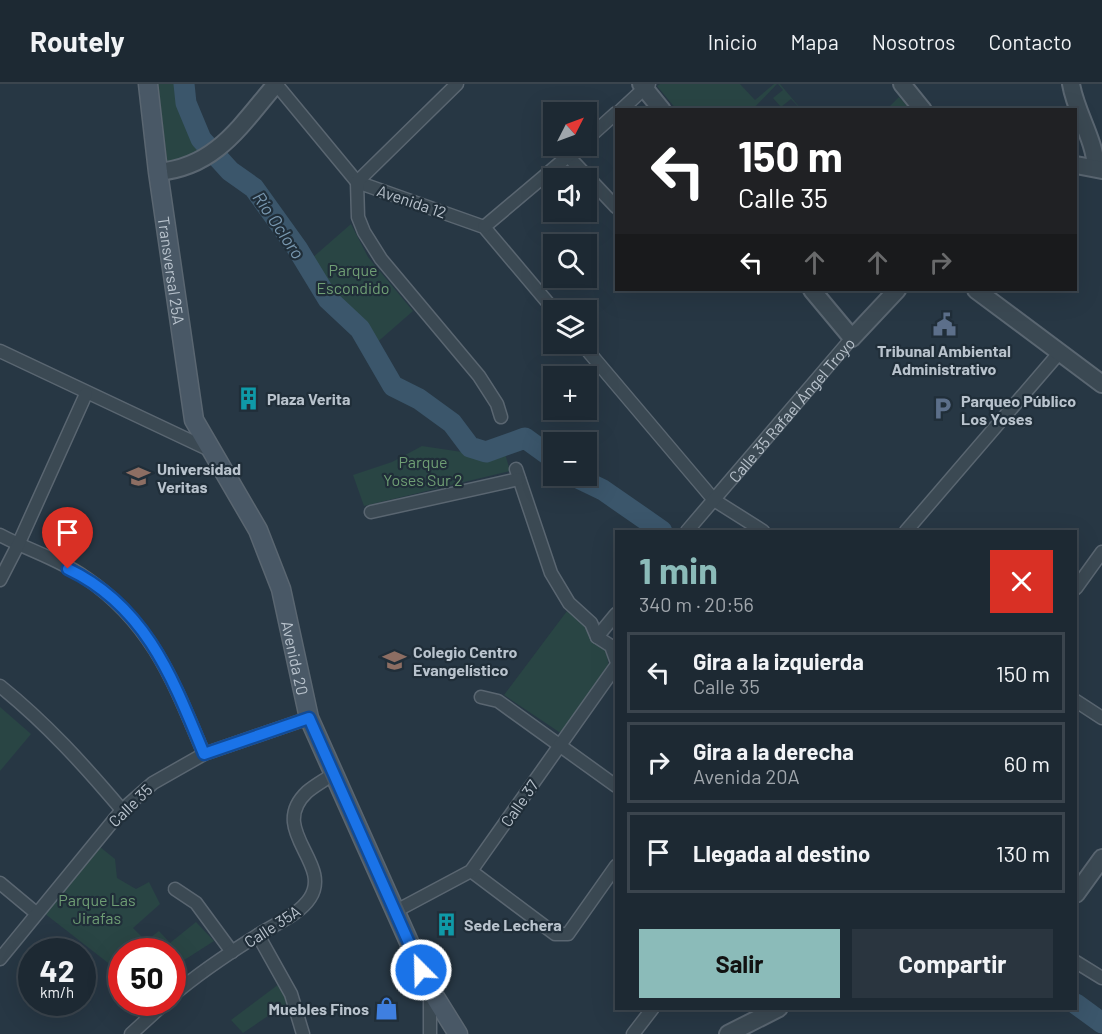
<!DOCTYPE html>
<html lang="es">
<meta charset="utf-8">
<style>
:root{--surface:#1d2933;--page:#2a353f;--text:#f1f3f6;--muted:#a0a6ac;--line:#3b454e;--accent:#8bbbb9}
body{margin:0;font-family:Barlow,sans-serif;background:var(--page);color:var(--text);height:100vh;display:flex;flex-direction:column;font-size:22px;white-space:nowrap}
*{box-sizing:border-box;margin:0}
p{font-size:20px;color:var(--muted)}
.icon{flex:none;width:33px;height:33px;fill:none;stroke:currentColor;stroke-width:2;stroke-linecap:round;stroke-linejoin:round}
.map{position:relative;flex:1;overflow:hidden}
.details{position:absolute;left:615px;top:446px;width:462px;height:480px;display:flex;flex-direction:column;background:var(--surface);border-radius:0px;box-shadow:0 6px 24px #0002,0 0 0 2px var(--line)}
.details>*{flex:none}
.top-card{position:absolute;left:615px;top:24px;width:462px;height:183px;border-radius:0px;box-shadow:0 6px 24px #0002,0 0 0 2px var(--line);background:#202124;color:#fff;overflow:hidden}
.needle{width:39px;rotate:48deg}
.controls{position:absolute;left:543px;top:18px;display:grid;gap:12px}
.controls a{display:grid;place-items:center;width:54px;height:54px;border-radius:0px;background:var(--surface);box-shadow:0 6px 24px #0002,0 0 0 2px var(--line);font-size:30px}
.speed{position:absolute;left:18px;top:854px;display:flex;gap:12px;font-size:30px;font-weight:700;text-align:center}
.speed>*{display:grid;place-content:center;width:78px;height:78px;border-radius:50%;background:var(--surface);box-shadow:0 6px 24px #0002,0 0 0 2px var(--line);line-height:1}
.speed small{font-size:15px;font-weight:400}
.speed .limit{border:9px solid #d22;background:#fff;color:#111}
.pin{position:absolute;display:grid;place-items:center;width:51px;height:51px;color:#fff;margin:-62px -26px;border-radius:50% 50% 50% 0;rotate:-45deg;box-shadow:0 0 6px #0007}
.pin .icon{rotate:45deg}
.me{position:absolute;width:66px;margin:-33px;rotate:337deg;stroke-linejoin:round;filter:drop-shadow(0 0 4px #0008)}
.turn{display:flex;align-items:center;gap:21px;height:126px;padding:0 24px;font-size:27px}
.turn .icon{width:78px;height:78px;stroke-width:2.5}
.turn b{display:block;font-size:42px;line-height:51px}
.lanes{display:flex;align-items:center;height:57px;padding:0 24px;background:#0003;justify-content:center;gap:30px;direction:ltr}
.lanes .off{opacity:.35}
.round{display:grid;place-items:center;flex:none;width:63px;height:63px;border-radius:0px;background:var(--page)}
.summary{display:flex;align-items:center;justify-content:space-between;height:102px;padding:0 24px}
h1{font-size:36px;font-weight:700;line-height:45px;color:var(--accent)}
.button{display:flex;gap:12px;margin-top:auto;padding:12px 24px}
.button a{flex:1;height:69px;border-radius:0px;background:var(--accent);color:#111;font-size:24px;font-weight:700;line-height:69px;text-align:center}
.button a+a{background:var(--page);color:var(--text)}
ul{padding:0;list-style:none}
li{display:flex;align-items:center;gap:18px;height:81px;margin:0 12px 9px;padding:0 12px;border:3px solid var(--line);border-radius:0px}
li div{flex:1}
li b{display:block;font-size:22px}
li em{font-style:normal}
header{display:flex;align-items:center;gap:36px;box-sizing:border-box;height:84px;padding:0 30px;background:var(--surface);border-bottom:2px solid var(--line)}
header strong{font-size:28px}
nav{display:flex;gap:33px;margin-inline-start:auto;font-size:21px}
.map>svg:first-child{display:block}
.green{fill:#294544}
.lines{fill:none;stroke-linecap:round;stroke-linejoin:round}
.river{stroke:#3b566b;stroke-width:21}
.minor-casing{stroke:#5a6671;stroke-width:15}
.tertiary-casing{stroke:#5a6671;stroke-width:20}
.secondary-casing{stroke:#5a6671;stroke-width:21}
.minor{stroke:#3b4953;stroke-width:12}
.tertiary{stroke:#3b4953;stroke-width:16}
.secondary{stroke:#495866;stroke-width:18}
.route-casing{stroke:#114b97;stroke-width:15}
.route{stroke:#1a73e8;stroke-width:10}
.labels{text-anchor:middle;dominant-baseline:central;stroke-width:4.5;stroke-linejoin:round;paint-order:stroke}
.street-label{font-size:16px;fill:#b9c3cd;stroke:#202e39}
.park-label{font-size:16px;fill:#6f9e74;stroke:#202e39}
.poi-label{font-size:16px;font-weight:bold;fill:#b9c3cd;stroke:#202e39;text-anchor:start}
.water-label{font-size:18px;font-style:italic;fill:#7998b0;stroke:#202e39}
</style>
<header>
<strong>Routely</strong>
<nav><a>Inicio</a><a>Mapa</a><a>Nosotros</a><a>Contacto</a></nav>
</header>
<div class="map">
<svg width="1102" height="950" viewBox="0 0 1102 950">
<rect width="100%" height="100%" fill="#273744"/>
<g class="green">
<path d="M158,0H179L181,20L205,66L185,76L167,77Z"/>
<path d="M660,0H740L755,16L774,0H777L753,25L677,26L657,2Z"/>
<path d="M778,0H780L801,25L791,15L781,23L773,14L783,6Z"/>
<path d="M899,13L910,25H887Z"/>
<path d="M351,140L368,173L413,227L374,261L365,242L333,212L311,175Z"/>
<path d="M422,362L489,372L504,366L510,387L364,422L353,391L392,378Z"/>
<path d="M567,527L605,560L610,589L565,647L559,648L504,611Z"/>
<path d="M0,623L31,650L0,687Z"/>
<path d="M100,763L115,775L117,794L136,805L149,798L160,820L133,844L146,857L159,847L170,859L196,838L214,857L178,880L173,875L172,867H122L121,889L44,829Z"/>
<path d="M279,900L290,917L243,949L231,936Z"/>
</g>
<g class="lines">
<g class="river">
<path d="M184,0L186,19L201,55L230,87L254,104L297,164L328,215L360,245L393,302L419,315L452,339L470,363L486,368L525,354L554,375"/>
<path d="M574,392L603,406L662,447"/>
<path d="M1076,920L1102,939"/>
</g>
<defs>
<g id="minor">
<path d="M276,0L357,98L484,143L554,226"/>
<path d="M457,0L357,98L358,133L364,148L381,175L479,292L497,320L501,333"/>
<path d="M621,26L649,0"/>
<path d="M586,56L616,29"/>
<path d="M568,72L616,123"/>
<path d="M484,143L580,62"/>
<path d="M582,260L714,416L763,447"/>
<path d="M0,267L212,367"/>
<path d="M516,385L551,489L569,519L591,539L597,553L611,562L616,576"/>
<path d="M371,428L519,395"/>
<path id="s1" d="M687,447L852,254"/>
<path d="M906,447L1060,268"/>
<path d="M0,451C28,466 61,476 86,494C153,540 174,599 204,670"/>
<path d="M0,496L18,461L86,310"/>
<path d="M1076,504L1102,468"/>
<path d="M597,553L616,530"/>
<path d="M0,602C46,639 84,681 122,726"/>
<path d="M481,613L498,617L616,702"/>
<path d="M1076,617L1102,634"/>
<path d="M471,787L555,850H568L616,782"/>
<path d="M0,799L36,829"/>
<path d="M175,805L196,819L232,868"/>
<path d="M396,827L471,787L616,582"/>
<path d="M258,851L291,910L303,950"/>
<path d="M0,875L122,726L153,699L204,670L309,634"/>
<path d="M1076,878L1102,894"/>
<path d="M430,906V950"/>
<path d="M172,912C199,889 229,869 258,851C275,840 299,831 310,814C333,779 267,746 307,708C315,701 325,696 333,690"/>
<path d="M131,950L166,918"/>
<path d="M633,950L653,924"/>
</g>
<g id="tertiary">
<path d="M641,0L662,26"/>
<path d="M902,0L923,26"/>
<path d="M1071,0C1076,29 1094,54 1096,83"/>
<path d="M1076,81L1102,86"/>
<path d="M158,88C216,83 241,41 276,0"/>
<path d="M812,206L852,254L897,206"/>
<path d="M976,206L1102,300"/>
<path d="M1076,810L1102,774"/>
<path d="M728,950L779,924"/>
</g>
<g id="secondary">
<path id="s2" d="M148,0L158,88L194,336L258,446L281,505L309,634L430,905L458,950"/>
</g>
</defs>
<use href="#minor" class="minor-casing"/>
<use href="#tertiary" class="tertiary-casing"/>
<use href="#secondary" class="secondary-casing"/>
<use href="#minor" class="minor"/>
<use href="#tertiary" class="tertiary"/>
<use href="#secondary" class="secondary"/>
</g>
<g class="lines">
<defs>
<path id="route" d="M68,485C146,522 173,595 204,670L309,634L421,886"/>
</defs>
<use href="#route" class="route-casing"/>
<use href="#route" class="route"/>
</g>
<defs>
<symbol id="civic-bare" viewBox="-9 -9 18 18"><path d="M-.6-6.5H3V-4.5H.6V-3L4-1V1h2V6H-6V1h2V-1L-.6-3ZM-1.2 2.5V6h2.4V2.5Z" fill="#5c6f8a" stroke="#202e39" stroke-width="2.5" paint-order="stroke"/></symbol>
<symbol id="building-bare" viewBox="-9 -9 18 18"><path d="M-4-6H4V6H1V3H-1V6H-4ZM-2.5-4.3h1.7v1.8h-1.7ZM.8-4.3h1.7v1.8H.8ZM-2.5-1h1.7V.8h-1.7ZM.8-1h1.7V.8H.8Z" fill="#0f9aa8" stroke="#202e39" stroke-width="2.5" paint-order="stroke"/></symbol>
<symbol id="parking-bare" viewBox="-9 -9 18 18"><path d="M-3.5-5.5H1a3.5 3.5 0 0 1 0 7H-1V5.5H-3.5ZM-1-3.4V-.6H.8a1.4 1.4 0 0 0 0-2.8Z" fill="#5c6f8a" stroke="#202e39" stroke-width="2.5" paint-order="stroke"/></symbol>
<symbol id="university-bare" viewBox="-9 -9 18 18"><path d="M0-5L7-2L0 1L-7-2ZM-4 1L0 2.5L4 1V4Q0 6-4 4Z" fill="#8d6e63" stroke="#202e39" stroke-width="2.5" paint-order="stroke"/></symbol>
<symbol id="shop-bare" viewBox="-9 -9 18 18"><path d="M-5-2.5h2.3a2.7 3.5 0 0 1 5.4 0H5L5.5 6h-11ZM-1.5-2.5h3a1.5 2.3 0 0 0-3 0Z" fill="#3f7fe0" stroke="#202e39" stroke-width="2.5" paint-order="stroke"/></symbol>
</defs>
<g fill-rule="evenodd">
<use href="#civic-bare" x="928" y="224" width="33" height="33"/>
<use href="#building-bare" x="232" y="298" width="33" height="33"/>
<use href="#parking-bare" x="926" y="308" width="33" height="33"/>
<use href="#university-bare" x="122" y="376" width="33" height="33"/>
<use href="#university-bare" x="378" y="560" width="33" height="33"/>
<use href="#building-bare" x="430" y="824" width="33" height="33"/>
<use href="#shop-bare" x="370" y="908" width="33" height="33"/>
</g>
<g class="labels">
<g class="street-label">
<text transform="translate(412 117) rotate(19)">Avenida 12</text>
<text stroke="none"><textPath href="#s2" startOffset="188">Transversal 25A</textPath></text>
<text stroke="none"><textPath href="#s1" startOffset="160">Calle 35 Rafael Ángel Troyo</textPath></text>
<text stroke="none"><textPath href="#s2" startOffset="600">Avenida 20</textPath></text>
<text transform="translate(519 719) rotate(-55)">Calle 37</text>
<text transform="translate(130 721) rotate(-44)">Calle 35</text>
<text transform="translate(272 842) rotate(-33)">Calle 35A</text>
</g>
<g class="park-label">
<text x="353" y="185">Parque<tspan x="353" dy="18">Escondido</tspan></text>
<text x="423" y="377">Parque<tspan x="423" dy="18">Yoses Sur 2</tspan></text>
<text x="97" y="815">Parque Las<tspan x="97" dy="18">Jirafas</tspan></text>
</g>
<g class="poi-label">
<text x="944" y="266" text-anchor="middle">Tribunal Ambiental<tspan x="944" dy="18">Administrativo</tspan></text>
<text x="267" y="314">Plaza Verita</text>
<text x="961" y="316">Parqueo Público<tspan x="961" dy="18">Los Yoses</tspan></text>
<text x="157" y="384">Universidad<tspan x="157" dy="18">Veritas</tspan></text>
<text x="413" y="567">Colegio Centro<tspan x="413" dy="18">Evangelístico</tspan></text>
<text x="464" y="840">Sede Lechera</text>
<text x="369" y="924" text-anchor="end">Muebles Finos</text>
</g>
<g class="water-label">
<text transform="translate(279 141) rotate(56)">Río Ocloro</text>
</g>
</g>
</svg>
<div class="controls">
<a><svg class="needle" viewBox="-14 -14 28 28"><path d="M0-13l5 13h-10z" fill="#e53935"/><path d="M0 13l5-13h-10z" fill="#a0a6ac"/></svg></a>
<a><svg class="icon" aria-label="sound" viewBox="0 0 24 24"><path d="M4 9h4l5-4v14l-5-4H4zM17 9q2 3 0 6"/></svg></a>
<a><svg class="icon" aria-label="search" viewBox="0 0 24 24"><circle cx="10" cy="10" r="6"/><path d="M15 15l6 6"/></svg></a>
<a><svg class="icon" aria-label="layers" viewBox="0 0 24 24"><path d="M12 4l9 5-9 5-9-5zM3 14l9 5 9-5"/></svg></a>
<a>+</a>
<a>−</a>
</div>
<div class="speed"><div>42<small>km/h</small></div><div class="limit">50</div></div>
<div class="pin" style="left:68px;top:485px;background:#d93025"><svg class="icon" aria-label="arrive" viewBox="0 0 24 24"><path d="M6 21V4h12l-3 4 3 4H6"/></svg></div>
<svg class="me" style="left:421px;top:886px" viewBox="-20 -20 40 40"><circle r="17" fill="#1a73e8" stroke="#fff" stroke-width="3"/><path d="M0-11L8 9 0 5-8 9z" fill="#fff"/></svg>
<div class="top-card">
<div class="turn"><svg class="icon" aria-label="left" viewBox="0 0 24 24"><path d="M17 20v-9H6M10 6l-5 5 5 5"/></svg><div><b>150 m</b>Calle 35</div></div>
<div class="lanes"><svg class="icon" aria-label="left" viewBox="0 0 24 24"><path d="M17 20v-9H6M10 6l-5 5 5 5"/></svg><svg class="icon off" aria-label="ahead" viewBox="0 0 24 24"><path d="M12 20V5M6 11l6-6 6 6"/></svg><svg class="icon off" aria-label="ahead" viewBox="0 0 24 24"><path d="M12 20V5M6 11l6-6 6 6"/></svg><svg class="icon off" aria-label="right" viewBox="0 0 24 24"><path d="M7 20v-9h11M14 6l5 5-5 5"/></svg></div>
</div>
<section class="details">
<div class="summary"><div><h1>1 min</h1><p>340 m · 20:56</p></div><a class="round" style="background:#d93025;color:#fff"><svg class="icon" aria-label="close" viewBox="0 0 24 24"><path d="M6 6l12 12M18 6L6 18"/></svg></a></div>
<ul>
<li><svg class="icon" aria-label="left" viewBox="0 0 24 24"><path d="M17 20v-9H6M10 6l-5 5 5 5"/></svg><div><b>Gira a la izquierda</b><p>Calle 35</p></div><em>150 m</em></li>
<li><svg class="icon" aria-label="right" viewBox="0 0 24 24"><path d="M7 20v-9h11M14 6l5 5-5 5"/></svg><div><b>Gira a la derecha</b><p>Avenida 20A</p></div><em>60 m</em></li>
<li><svg class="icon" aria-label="arrive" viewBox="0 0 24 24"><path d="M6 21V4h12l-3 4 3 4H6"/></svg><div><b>Llegada al destino</b></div><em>130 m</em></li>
</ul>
<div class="button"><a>Salir</a><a>Compartir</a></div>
</section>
</div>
